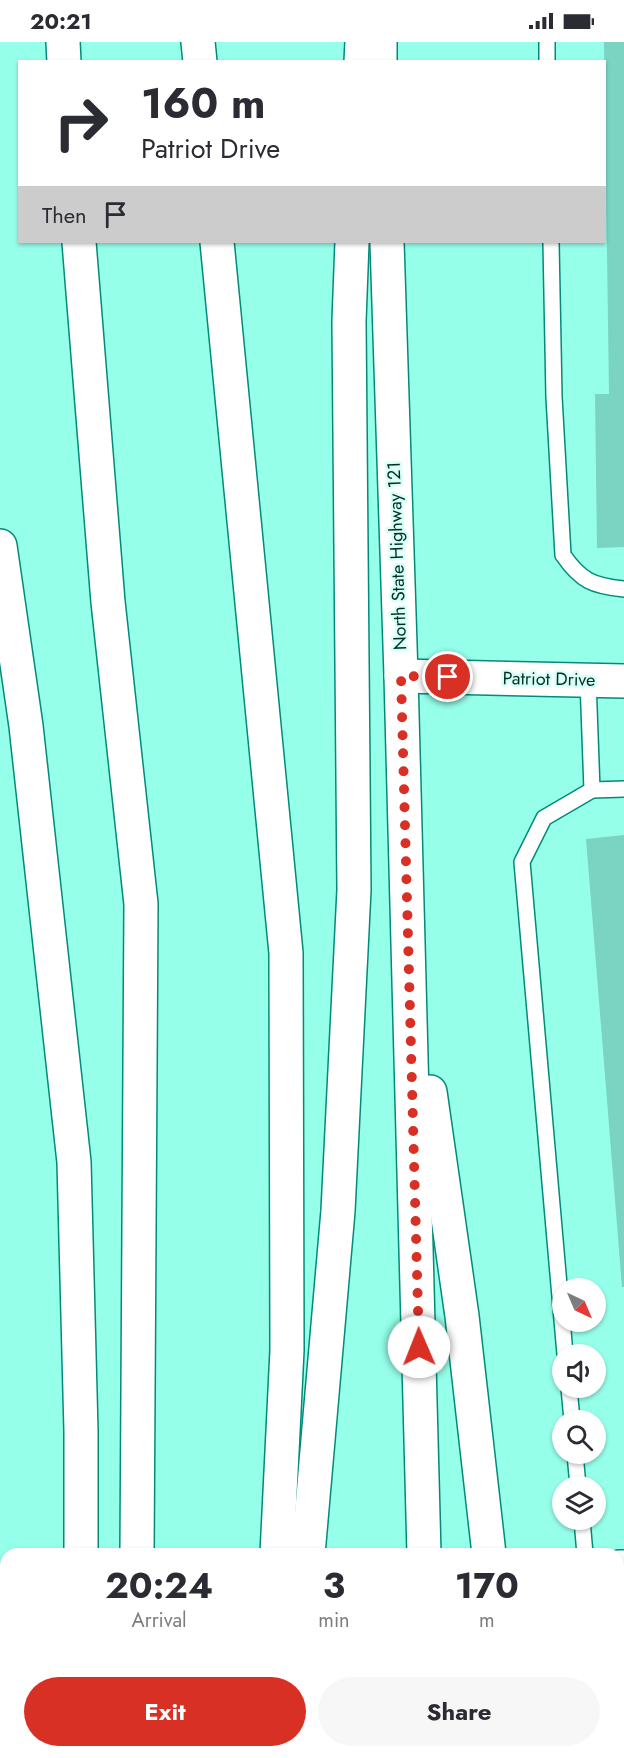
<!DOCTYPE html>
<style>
:root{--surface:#fff;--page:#f7f7f7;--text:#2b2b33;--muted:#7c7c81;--accent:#d93025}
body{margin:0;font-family:Jost,sans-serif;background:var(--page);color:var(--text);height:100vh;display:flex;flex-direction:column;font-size:22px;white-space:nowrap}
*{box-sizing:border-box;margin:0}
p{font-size:20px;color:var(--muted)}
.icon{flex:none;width:33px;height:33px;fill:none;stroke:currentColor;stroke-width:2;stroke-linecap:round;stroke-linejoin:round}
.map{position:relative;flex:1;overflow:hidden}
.sheet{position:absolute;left:0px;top:1506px;width:624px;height:210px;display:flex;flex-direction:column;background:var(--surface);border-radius:18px 18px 0 0;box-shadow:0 2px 4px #0004}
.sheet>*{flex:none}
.hud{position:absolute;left:18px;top:18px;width:588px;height:183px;border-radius:0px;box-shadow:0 2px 4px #0004;background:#fff;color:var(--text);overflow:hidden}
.needle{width:39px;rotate:136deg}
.buttons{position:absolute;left:552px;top:1236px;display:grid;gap:12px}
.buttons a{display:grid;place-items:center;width:54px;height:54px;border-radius:50%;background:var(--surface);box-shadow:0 2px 4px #0004;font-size:30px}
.pin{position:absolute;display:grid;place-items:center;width:51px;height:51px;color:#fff;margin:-26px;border:3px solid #fff;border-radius:50%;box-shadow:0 2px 6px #0007}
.me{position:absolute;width:66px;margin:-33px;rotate:359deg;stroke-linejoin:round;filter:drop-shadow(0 0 4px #0008)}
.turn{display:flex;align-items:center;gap:21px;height:126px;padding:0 24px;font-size:27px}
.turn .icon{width:78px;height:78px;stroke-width:2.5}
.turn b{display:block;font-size:42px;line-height:51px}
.then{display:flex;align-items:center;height:57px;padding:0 24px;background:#0003;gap:12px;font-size:22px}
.eta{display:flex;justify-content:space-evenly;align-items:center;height:102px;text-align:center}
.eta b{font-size:36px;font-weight:700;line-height:42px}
.button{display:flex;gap:12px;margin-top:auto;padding:12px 24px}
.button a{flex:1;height:69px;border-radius:36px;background:var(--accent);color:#fff;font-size:24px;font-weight:700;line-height:69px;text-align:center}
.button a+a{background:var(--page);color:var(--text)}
.status{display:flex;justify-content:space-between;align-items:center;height:42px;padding:0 30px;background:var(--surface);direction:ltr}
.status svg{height:16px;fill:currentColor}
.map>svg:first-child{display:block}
.building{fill:#7ad4c1}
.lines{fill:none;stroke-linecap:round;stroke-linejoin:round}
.service-casing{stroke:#028b79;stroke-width:18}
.tertiary-casing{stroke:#028b79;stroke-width:36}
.secondary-casing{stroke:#028b79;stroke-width:36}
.motorway-casing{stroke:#028b79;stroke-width:36}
.service{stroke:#fff;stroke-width:15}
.tertiary{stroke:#fff;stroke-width:33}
.secondary{stroke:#fff;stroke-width:33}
.motorway{stroke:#fff;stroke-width:33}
.route{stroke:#d93025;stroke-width:10;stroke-dasharray:0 18}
.labels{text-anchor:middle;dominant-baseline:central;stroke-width:5;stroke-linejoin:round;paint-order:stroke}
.street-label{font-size:18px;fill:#002f28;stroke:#d8fff5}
</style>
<div class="status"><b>20:21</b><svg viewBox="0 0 49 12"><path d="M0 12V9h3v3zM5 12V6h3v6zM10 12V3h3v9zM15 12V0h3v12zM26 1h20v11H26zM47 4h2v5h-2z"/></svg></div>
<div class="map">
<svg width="624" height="1716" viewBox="0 0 624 1716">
<rect width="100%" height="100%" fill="#95ffe9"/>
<g class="building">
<path d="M604,0H624V505L597,506L595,352H609Z"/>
<path d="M624,793V1245H622L586,797Z"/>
</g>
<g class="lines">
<defs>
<g id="service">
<path d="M547,0V20"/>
<path d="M551,200L554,355L563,513C581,539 593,544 624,547"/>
<path d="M592,748L624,747"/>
<path d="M565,1312L522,820L544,776L592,748L588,638"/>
<path d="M569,1346L572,1378"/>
<path d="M575,1412L578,1444"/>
<path d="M582,1478L585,1512"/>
<path d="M618,1516H624"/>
</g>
<path id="tertiary" d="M401,634L624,639"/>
<g id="secondary">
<path d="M380,0V20"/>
<path d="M387,200L401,634L424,1512"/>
<path d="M430,1050L462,1274L489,1512"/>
<path d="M428,1710V1716"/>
<path d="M511,1710V1716"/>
</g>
<g id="motorway">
<path d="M63,0L64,20"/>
<path d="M198,0L200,20"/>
<path d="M361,20L362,0"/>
<path d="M79,200L108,560L141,862L137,1512"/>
<path d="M217,200L286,911L287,1308L277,1512"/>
<path d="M0,504L26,684L74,1120L81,1389V1512"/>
<path d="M308,1512L338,1169L354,848L349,279L352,200"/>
<path d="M82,1710L84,1716"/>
<path d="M135,1710V1716"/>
<path d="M266,1716V1710"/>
<path d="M290,1716V1710"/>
</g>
</defs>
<use href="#service" class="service-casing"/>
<use href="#tertiary" class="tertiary-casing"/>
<use href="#secondary" class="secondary-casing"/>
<use href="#motorway" class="motorway-casing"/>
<use href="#service" class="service"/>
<use href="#tertiary" class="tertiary"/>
<use href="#secondary" class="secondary"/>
<use href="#motorway" class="motorway"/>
</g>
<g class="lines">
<path class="route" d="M419,1305L401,634L448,635"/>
</g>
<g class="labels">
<g class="street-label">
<text transform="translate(397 514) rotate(-92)">North State Highway 121</text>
<text transform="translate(549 637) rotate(1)">Patriot Drive</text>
</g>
</g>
</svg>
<div class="buttons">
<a><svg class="needle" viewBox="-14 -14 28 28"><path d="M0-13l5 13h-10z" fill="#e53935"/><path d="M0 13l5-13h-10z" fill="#7c7c81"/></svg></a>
<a><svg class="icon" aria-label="sound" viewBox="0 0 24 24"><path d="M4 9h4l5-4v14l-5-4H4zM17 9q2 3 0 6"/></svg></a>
<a><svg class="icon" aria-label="search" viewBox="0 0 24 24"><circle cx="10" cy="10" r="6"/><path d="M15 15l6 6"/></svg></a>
<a><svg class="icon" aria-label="layers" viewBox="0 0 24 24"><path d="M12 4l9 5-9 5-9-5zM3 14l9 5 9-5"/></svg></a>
</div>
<div class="pin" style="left:448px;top:635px;background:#d93025"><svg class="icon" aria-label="arrive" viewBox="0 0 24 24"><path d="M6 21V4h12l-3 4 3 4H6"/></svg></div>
<svg class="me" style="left:419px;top:1305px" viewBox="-20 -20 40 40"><circle r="19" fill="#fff"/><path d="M0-13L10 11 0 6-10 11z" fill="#d93025"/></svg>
<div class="hud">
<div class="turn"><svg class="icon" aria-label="right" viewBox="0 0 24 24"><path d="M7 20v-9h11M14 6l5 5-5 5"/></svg><div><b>160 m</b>Patriot Drive</div></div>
<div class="then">Then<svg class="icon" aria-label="arrive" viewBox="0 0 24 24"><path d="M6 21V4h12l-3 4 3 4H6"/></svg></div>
</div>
<section class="sheet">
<div class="eta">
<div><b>20:24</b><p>Arrival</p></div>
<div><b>3</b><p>min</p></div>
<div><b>170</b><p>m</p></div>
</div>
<div class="button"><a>Exit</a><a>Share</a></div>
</section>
</div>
